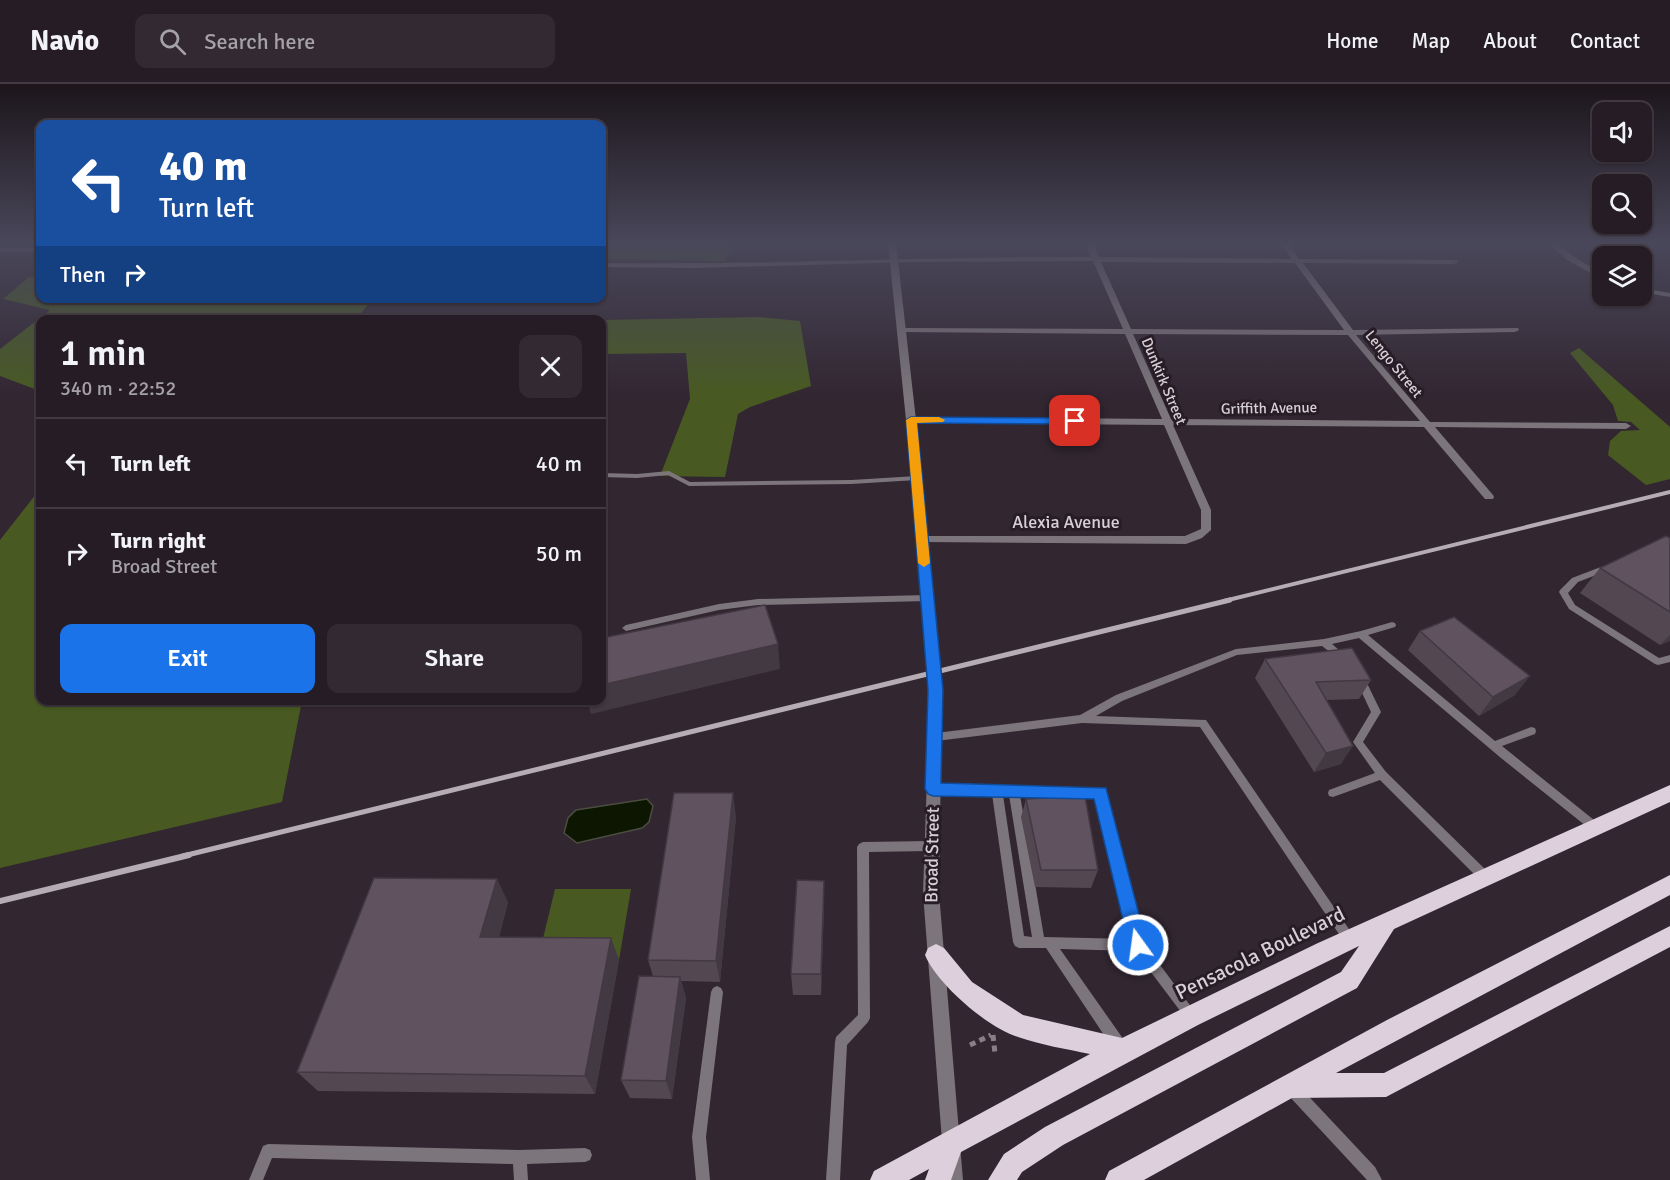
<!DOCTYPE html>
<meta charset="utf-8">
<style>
:root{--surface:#261c25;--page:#322932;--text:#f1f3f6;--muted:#a4a1a7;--line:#423a42;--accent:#1a73e8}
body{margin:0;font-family:Signika,sans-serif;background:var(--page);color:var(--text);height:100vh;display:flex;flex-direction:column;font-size:22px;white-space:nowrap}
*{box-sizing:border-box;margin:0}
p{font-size:20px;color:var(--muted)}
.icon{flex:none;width:33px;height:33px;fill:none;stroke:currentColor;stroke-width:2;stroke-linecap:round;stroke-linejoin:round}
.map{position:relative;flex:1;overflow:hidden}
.side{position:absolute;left:36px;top:231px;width:570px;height:390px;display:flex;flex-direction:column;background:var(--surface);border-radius:12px;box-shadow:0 2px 4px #0004,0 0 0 2px var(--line)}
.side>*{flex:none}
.guide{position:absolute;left:36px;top:36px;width:570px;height:183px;border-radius:12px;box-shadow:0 2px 4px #0004,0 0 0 2px var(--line);background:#1a4fa0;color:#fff;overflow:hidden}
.buttons{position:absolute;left:1592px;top:18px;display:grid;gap:12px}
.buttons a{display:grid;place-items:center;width:60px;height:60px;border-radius:12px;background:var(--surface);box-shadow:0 2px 4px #0004,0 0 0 2px var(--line);font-size:30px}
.pin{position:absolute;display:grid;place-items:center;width:51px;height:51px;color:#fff;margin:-26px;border-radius:12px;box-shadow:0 3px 9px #0006}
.me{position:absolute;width:66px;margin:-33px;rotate:346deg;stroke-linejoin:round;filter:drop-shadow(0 0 4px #0008)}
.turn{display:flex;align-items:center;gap:21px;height:126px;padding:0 24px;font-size:27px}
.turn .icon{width:78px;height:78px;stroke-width:2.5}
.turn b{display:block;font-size:42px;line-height:51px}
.then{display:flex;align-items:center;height:57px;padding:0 24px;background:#0003;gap:12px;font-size:22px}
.round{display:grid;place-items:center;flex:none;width:63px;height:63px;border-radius:12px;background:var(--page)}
.headline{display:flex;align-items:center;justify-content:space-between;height:102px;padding:0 24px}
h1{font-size:36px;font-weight:600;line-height:45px}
.primary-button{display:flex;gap:12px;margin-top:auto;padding:12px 24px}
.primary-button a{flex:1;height:69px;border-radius:12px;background:var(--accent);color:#fff;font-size:24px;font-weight:600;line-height:69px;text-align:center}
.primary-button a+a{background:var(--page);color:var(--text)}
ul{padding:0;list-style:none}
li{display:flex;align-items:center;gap:18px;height:90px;padding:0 24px;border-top:2px solid var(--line)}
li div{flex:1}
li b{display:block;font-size:22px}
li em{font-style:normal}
header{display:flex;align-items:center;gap:36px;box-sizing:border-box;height:84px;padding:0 30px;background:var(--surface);border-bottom:2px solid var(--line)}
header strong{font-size:28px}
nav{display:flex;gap:33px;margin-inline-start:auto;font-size:21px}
.search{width:420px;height:54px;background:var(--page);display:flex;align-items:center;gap:15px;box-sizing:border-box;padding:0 21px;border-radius:12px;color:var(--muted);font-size:22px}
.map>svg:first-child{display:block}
.green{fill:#485a22}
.water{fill:#0d1600;stroke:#4a4e40;stroke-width:1.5}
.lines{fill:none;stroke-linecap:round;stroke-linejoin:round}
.path{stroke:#897f88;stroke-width:5;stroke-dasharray:6 4.5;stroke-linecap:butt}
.service{fill:#7c757b;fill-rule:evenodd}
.minor{fill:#7c757b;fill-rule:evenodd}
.tertiary{fill:#7c757b;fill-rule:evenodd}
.trunk{fill:#decfdc;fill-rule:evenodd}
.rail-far2{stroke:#b5acb4;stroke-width:4}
.rail-far1{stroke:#b5acb4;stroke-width:5}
.rail{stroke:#b5acb4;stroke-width:6}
.wall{fill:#534751}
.shaded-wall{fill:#433942}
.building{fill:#60525e;stroke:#433942;stroke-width:1.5}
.route{fill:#1a73e8;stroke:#114b97;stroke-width:1.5}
.slow{fill:#f59e0b}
.labels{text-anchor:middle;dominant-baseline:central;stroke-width:6;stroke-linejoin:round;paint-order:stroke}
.far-street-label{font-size:15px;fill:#d7cfd6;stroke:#281d27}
.street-label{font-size:18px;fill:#d7cfd6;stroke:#281d27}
.near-street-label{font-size:21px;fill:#d7cfd6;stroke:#281d27}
</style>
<header>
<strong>Navio</strong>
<div class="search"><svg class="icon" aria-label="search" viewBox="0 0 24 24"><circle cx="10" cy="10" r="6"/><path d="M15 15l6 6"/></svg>Search here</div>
<nav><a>Home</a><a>Map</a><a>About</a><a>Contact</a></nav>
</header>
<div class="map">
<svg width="1670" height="1096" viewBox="0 0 1670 1096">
<rect width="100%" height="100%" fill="#322631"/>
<g class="green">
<path d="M602,159H734L725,177L602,175Z"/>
<path d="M29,193H40V214L372,215L360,231L409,235L40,236V307L0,292V265L50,226L3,215Z"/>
<path d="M759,233L800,237L811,302L750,323L738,330L725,393L660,392L690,315L686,269L602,270V236Z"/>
<path d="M1579,264L1670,343V395L1646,401L1608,371L1610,357L1621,347L1640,346L1631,338L1618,337L1613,321L1570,269Z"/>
<path d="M40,405V616L302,617L282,718L0,784V456Z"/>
<path d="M555,805H631L619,876L538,875Z"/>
</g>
<path class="water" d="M647,715L653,722L649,738L642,744L577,759L564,749L568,734L576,726Z"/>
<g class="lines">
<g class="path">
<path d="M993,951L995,970"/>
<path d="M970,961L991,951"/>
</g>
<g class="service">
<rect x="0" y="164" width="40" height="4"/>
<path d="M669,387L690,398L851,396L917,392L921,394L917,396L851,400L689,402L668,391L637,394L602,393V389L637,390Z"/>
<path d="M1606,481L1610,484L1609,486L1578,498L1568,509L1575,521L1659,574L1670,571V578L1658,581L1655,580L1569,525L1559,508L1560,506L1572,494Z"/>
<path d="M927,511L931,514L927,517L758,521L719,526L626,547L622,544L626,541L719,520L758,515Z"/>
<path d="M1392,538L1395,539L1396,541L1395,543L1368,551L1495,657L1531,643L1535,644L1536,647L1535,650L1502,662L1599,740L1600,743L1599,746L1595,748L1591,746L1501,674L1359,554L1332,560L1345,571L1347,573L1345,575H1339L1322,562L1237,571L1122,617L1096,632L1206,636L1353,851L1355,855L1353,859L1349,861L1345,859L1200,643L1082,639L936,657L932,656L931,653L932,650L936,649L1080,631L1116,611L1236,565L1324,555L1361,547Z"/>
<path d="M1360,590L1363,591L1381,628L1363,658L1386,688L1489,789L1491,793L1489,797L1485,798L1481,797L1380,696L1333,713L1329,712L1328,709L1329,706L1375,689L1353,658L1371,628L1355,594L1357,591Z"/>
<path d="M933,701L1100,704L1104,705L1143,858L1195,928L1197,932L1195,936L1191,938L1187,936L1135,867L1060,865L1124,956L1125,961L1124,966L1119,967L1114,966L1046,864H1019L1015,862L1013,858L992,710L933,709L929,708L928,705L929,702ZM1003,711H1009L1032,853L1024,852ZM1020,711L1096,712L1131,855L1044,853Z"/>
<path d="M930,757L934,759L935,762L934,765L930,767L869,768L870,934L868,938L847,961L840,1096H826L835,958L836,953L858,931L857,763L859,760L863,758Z"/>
<path d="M717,902L721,904L723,908L706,1053L710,1096H696L692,1053L711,908L713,904Z"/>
<path d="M1294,1000L1299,1002L1375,1083L1382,1096H1367L1289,1012L1287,1007L1289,1002Z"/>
<path d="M268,1060L519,1066L585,1064L590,1066L592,1071L590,1076L585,1078L527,1080L528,1096H514L513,1080L272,1074L263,1096H249L263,1062Z"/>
</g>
<g class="minor">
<path d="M1085,159H1093L1099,173L1292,175L1280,159H1288L1299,175L1457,176L1458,178L1454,180L1303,179L1353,246L1518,244L1519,246L1515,248L1356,251L1430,338L1626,339L1631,342L1626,345L1435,343L1493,411L1494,413L1493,415H1485L1424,343L1173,341L1211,426V446L1202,454L1186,460L922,458L918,456L917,454L918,452H1185L1201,445V426L1164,341L911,339L906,336L911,333L1162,335L1125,250L902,248L898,246L902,244L1123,245L1093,177L913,178L694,184L602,183V179C765,181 928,172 1091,173ZM1101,178L1295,179L1344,246L1131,245ZM1133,250L1348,251L1420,337L1171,335Z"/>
<path d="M1548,159H1556L1573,172L1602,190V195L1567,176Z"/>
<path d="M1641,204L1670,209V213L1641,208Z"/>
</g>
<path class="tertiary" d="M888,159H896L916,336L942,606L939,809L963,1096H945L923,809L930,606L906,336Z"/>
<g class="trunk">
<path d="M1670,701V718L1394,845L1357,904L1063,1061L1022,1088L1017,1096H988L1004,1070L1045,1043L1341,888L1359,862L1198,941L961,1068L951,1096H925L929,1085L909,1096H870L874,1087L1090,970C1066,965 1041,961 1018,953C988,944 937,900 925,871L928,864L936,860L944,864L972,898L1023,931L1122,954L1318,859Z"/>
<path d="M1670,791V811L1336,989H1384L1670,842V863L1386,1013L1292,1014L1144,1096H1105L1109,1087L1387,936Z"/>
</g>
<path class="rail-far2" d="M1224,517L1670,408"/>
<path class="rail-far1" d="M183,772L1230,516"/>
<path class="rail" d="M0,817L189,771"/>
</g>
<g class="wall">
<path d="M1670,454V557L1660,561L1580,509L1600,484Z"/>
<path d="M1420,547L1515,611L1479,632L1408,566Z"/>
<path d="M1265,575L1371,596L1359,615L1327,616L1341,680L1314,688L1255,594Z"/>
<path d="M1026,715L1098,786L1091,804L1035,803L1021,733Z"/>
<path d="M736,733L720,898L681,897L686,914L672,1015L630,1014L621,996L653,892L648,876Z"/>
<path d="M508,818L499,853L611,854L619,876L595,1010L318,1007L297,988Z"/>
<path d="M824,819L821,911H793L791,890Z"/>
</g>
<g class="shaded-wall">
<path d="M1670,551V557L1660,561Z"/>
<path d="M778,560L780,585L591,630L587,616H602V601Z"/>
<path d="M1530,592L1515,611L1479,632L1493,613Z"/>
<path d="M1353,662L1341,680L1314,688L1326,669Z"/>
<path d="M733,709L736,733L720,898L716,877Z"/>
<path d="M497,795L508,818L493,875L480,853Z"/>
<path d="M824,797V819L821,911V890Z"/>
<path d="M611,854L619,876L595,1010L585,992Z"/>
<path d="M680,893L686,914L672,1015L666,997Z"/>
</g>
<g class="building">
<path d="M1666,452L1670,454V528L1600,484Z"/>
<path d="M765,521L778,560L602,601V554Z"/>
<path d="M1454,533L1530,592L1493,613L1420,547Z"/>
<path d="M1352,564L1371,596L1316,598L1353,662L1326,669L1265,575Z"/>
<path d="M674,709H733L716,877L648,876Z"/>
<path d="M1085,712L1098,786H1041L1026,715Z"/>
<path d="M374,794L497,795L480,853L611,854L585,992L297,988Z"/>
<path d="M797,796L824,797L821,890H791Z"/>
<path d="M639,892L680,893L666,997L621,996Z"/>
</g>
<linearGradient id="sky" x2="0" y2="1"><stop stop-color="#1c151b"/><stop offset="0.51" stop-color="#49475a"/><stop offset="1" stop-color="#49475a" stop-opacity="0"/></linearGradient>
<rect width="1670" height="312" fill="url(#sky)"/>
<path class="route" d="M911,333L1075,334L1081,337L1075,340L917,339L943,606L941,699L1106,704L1147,861L1145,867L1138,869L1132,867L1129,861L1094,715L933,712L928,710L925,705L928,606L906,336Z"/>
<path class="slow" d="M939,333L945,336L943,338L917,339L930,479L924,483L918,479L906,336L911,333Z"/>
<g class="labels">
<g class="far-street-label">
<text transform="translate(1394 280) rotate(51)">Lengo Street</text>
<text transform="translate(1164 297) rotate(67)">Dunkirk Street</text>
<text transform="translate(1269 324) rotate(-1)">Griffith Avenue</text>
</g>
<g class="street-label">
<text x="1066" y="438">Alexia Avenue</text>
<text transform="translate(932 771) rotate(-89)">Broad Street</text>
</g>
<g class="near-street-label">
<text transform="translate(1260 869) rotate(-26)">Pensacola Boulevard</text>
</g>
</g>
</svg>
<div class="buttons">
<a><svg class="icon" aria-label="sound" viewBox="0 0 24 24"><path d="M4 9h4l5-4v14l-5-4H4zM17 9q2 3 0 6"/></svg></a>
<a><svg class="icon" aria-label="search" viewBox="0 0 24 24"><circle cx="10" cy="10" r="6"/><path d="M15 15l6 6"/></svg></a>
<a><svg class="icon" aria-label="layers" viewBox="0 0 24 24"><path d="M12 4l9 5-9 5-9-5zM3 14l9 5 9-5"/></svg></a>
</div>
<div class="pin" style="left:1075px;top:337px;background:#d93025"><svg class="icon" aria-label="arrive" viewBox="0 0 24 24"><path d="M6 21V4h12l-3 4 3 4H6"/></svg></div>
<svg class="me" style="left:1138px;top:861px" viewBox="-20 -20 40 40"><circle r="17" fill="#1a73e8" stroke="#fff" stroke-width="3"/><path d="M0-11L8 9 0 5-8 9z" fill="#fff"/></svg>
<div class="guide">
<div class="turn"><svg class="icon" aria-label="left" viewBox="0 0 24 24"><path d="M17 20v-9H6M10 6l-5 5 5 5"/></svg><div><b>40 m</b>Turn left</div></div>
<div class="then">Then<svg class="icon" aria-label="right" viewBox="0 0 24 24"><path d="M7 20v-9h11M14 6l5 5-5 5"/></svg></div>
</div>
<section class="side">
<div class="headline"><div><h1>1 min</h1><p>340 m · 22:52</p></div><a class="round"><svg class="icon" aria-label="close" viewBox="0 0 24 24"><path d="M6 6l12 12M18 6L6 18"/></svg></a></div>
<ul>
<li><svg class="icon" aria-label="left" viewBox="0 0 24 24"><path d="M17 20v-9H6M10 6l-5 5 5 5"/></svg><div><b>Turn left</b></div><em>40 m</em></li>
<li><svg class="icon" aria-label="right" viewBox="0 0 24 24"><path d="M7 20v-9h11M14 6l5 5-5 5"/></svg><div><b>Turn right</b><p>Broad Street</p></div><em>50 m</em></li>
</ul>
<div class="primary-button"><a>Exit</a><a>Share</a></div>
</section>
</div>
